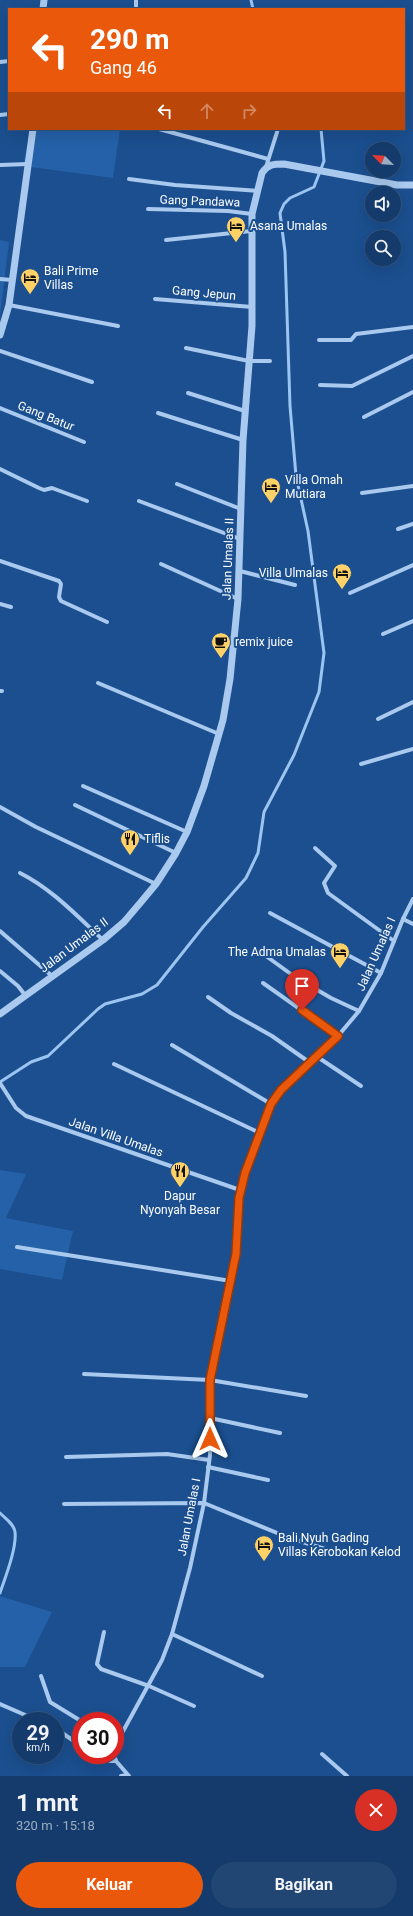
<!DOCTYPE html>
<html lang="id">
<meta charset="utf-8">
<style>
:root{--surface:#143b6b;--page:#214673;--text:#f1f3f6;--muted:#9dadc1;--line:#33557e;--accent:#ea580c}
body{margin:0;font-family:Roboto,sans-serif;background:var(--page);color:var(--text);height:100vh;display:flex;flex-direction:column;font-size:15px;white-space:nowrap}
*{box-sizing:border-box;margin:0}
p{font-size:13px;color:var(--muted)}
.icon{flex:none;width:22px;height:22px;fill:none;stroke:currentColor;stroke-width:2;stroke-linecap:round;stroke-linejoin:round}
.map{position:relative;height:1776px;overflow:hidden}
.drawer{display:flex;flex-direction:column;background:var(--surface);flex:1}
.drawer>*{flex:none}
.top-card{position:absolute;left:8px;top:8px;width:397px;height:122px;border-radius:0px;box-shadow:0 4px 16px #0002,0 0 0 1px var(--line);background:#ea580c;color:#fff;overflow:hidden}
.needle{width:26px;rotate:294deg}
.tools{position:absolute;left:365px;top:142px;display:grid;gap:8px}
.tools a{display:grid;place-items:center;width:36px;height:36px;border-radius:50%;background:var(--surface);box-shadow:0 4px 16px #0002,0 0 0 1px var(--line);font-size:20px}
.speed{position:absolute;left:12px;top:1712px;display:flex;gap:8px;font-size:20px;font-weight:700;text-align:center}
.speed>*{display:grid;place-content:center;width:52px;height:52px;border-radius:50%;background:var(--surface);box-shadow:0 4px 16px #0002,0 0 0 1px var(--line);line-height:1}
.speed small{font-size:10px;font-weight:400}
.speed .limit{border:6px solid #d22;background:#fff;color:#111}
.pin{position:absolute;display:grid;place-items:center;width:34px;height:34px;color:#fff;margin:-41px -17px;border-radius:50% 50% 50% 0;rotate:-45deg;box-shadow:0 0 4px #0007}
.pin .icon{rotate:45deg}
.me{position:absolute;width:44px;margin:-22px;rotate:0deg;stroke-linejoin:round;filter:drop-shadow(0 0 3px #0008)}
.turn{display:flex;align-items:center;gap:14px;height:84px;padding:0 16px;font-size:18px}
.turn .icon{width:52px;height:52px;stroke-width:2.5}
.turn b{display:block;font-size:28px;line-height:34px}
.lanes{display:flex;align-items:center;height:38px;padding:0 16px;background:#0003;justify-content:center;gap:20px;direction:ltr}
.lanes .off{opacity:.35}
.round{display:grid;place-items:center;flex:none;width:42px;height:42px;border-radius:21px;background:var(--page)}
.overview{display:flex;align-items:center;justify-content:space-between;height:68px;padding:0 16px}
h1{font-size:24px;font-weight:700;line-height:30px}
.primary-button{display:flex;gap:8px;margin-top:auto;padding:8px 16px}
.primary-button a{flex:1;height:46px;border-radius:24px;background:var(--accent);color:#fff;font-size:16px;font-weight:700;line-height:46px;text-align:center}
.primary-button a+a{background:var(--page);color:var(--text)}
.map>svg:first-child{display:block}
.green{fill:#2461a8}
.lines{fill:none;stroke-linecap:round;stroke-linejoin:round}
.stream{stroke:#9cc4f0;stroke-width:3}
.minor{stroke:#a9c9ee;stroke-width:4}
.tertiary{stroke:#a9c9ee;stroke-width:7}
.route-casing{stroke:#983908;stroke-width:10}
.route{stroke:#ea580c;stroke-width:7}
.labels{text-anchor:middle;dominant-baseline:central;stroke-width:4;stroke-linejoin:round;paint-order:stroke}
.street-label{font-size:12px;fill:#fff;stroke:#1b4f8f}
.poi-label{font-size:12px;fill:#fff;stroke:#1b4f8f;text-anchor:start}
</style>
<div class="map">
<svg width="413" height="1776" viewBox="0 0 413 1776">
<rect width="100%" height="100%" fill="#1b4f8f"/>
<g class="green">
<path d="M30,129H120L113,178L23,166Z"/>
<path d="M0,240L9,242L0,317Z"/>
<path d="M0,1170L26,1174L6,1218L73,1231L62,1280L0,1269Z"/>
<path d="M0,1596L52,1612L25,1667H0Z"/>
</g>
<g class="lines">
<g class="stream">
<path d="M251,0L253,9"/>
<path d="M0,1082L31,1062L48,1056L98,1009L105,1004L142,994L157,985L203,927L246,878L258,853L264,812L294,755L319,692L324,653L308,531L296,476L290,406L285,252L280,213L284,204L290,198L314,187L324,161L321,129"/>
<path d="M0,1513C6,1519 14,1524 15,1532C17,1548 5,1578 0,1593"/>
</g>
<g class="minor">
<path d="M136,0V9"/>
<path d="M0,62L9,61"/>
<path d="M0,115L9,114"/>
<path d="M159,129L268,159"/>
<path d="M0,165L28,164"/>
<path d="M266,167L278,129"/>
<path d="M129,179L175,185L258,191"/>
<path d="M148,209L228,211L252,214"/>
<path d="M166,240L251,231"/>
<path d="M0,279L12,280"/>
<path d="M155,299L252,307"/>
<path d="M9,305L118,326"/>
<path d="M319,340H351L356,334L413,327"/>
<path d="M186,348L249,361H270"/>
<path d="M0,351L92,382"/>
<path d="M320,385L352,386L413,356"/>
<path d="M188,393L245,411"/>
<path d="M0,408L84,442"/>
<path d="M158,413L243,440"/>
<path d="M364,417L413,392"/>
<path d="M0,469L39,488L44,490L52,488L87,501"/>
<path d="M177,484L241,509"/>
<path d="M362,493L413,486"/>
<path d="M139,501L240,539"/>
<path d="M398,529L413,524"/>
<path d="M0,561L59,581L61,584L59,597L61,601L107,622"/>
<path d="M161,564L238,599"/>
<path d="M240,571L295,585"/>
<path d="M350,593L413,565"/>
<path d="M0,604L11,607"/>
<path d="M383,634L413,621"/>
<path d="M98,683L219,734"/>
<path d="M0,691H2"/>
<path d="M378,719L413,702"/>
<path d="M361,764L413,749"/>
<path d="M83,786L187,832"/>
<path d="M75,805L176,853"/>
<path d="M0,807L36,827L156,884"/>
<path d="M315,848L335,866L324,883L328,893L394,941"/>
<path d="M20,873C52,889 77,916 103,940"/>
<path d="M270,913L381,973"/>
<path d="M403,919L413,924"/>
<path d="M0,931L52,976"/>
<path d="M266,956L295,977L331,998L359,1011"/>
<path d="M0,971L18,986L25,995"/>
<path d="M263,983L338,1036"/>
<path d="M208,997L231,1013L272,1036L309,1062"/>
<path d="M172,1045L271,1104"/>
<path d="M316,1056L361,1086"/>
<path d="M114,1064L260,1133"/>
<path d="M0,1083L16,1108L26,1116L240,1190"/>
<path d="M17,1247L231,1281"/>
<path d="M84,1374L210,1380L306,1396"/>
<path d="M210,1418L280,1433"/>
<path d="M66,1457L167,1454L209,1460"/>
<path d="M208,1467L268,1480"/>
<path d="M64,1504L204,1503L287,1537L325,1549"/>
<path d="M104,1632L97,1664L101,1669L149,1686L194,1706"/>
<path d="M172,1634L262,1676"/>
<path d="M41,1676L50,1702L81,1721"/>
<path d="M0,1704L39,1721"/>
<path d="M55,1728L81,1746"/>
<path d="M115,1746L162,1660L172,1634L190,1568L204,1503L210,1455V1380L236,1254L239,1198L245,1173L271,1104L281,1090L338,1036L359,1011L381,973L403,919L413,899"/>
<path d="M322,1754L347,1776"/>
<path d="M93,1755L101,1761H116"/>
<path d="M114,1755L116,1761L129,1776"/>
<path d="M121,1776L127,1775"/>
</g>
<g class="tertiary">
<path d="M43,9L44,0"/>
<path d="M0,335L9,305L33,129"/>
<path d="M0,1014L103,940L124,922L141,902L156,884L176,853L187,832L204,786L223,720L230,679L238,599L243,440L252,326V214L262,173C268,164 274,164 284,164L397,185H413"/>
</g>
</g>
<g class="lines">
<defs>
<path id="route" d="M210,1439V1380L236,1254L239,1198L245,1173L271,1104L281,1090L338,1036L302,1010"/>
</defs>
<use href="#route" class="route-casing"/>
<use href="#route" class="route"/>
</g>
<defs>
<symbol id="hotel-pin" viewBox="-11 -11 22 30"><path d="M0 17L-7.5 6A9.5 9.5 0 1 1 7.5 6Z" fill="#ffd166" stroke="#1b4f8f"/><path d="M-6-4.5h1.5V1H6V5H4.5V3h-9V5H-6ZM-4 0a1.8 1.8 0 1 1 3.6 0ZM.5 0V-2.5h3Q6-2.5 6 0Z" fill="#111"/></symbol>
<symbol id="cafe-pin" viewBox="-11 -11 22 30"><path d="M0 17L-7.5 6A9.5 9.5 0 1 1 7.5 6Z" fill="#ffd166" stroke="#1b4f8f"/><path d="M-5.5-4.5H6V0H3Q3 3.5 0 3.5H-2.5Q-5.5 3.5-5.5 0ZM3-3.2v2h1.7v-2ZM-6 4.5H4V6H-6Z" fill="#111"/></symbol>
<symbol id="restaurant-pin" viewBox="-11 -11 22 30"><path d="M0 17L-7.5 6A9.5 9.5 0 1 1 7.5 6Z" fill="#ffd166" stroke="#1b4f8f"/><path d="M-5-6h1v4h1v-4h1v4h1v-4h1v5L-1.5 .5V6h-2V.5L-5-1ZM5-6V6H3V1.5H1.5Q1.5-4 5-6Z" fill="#111"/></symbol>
</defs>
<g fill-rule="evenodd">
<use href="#hotel-pin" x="225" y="215" width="22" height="30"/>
<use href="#hotel-pin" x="19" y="267" width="22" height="30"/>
<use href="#hotel-pin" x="260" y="476" width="22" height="30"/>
<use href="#hotel-pin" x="331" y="562" width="22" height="30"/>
<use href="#cafe-pin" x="210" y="631" width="22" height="30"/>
<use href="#restaurant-pin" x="119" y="828" width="22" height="30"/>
<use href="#hotel-pin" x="329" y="941" width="22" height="30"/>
<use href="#restaurant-pin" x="169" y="1160" width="22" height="30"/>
<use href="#hotel-pin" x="253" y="1534" width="22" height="30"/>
</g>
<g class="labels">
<g class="street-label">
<text transform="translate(200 201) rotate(2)">Gang Pandawa</text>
<text transform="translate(204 293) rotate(5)">Gang Jepun</text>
<text transform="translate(46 416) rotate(22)">Gang Batur</text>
<text transform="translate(228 559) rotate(-88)">Jalan Umalas II</text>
<text transform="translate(74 945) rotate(-37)">Jalan Umalas II</text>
<text transform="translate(376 954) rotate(-66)">Jalan Umalas I</text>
<text transform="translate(116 1137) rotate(19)">Jalan Villa Umalas</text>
<text transform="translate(189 1517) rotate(-79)">Jalan Umalas I</text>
</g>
<g class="poi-label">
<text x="250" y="226">Asana Umalas</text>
<text x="44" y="271">Bali Prime<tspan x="44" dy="14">Villas</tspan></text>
<text x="285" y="480">Villa Omah<tspan x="285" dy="14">Mutiara</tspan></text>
<text x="328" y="573" text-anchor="end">Villa Ulmalas</text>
<text x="235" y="642">remix juice</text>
<text x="144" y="839">Tiflis</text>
<text x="326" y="952" text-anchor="end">The Adma Umalas</text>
<text x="180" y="1196" text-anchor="middle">Dapur<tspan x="180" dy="14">Nyonyah Besar</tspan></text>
<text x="278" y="1538">Bali Nyuh Gading<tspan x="278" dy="14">Villas Kerobokan Kelod</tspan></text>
</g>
</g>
</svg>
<div class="tools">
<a><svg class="needle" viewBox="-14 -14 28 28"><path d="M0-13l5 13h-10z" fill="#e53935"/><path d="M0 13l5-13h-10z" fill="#9dadc1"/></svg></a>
<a><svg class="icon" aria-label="sound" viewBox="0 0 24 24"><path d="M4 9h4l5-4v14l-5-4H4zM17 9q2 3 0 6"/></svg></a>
<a><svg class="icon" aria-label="search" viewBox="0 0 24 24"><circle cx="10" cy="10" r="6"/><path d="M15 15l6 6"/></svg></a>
</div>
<div class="speed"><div>29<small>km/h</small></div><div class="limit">30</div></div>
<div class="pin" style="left:302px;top:1010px;background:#d93025"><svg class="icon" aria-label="arrive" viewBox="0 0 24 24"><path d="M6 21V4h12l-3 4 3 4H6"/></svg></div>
<svg class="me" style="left:210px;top:1439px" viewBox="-20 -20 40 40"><path d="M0-17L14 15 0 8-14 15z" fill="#ea580c" stroke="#fff" stroke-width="4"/></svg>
<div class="top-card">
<div class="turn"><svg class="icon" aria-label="left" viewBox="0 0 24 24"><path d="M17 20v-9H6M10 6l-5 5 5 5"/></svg><div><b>290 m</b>Gang 46</div></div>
<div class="lanes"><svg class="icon" aria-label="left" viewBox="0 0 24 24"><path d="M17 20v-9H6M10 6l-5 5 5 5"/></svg><svg class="icon off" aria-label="ahead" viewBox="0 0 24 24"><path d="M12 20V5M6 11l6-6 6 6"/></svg><svg class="icon off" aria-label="right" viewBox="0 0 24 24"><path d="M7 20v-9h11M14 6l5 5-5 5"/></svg></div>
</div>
</div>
<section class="drawer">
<div class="overview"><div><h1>1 mnt</h1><p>320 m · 15:18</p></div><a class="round" style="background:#d93025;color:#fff"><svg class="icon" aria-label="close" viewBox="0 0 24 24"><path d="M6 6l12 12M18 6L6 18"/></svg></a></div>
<div class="primary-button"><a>Keluar</a><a>Bagikan</a></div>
</section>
